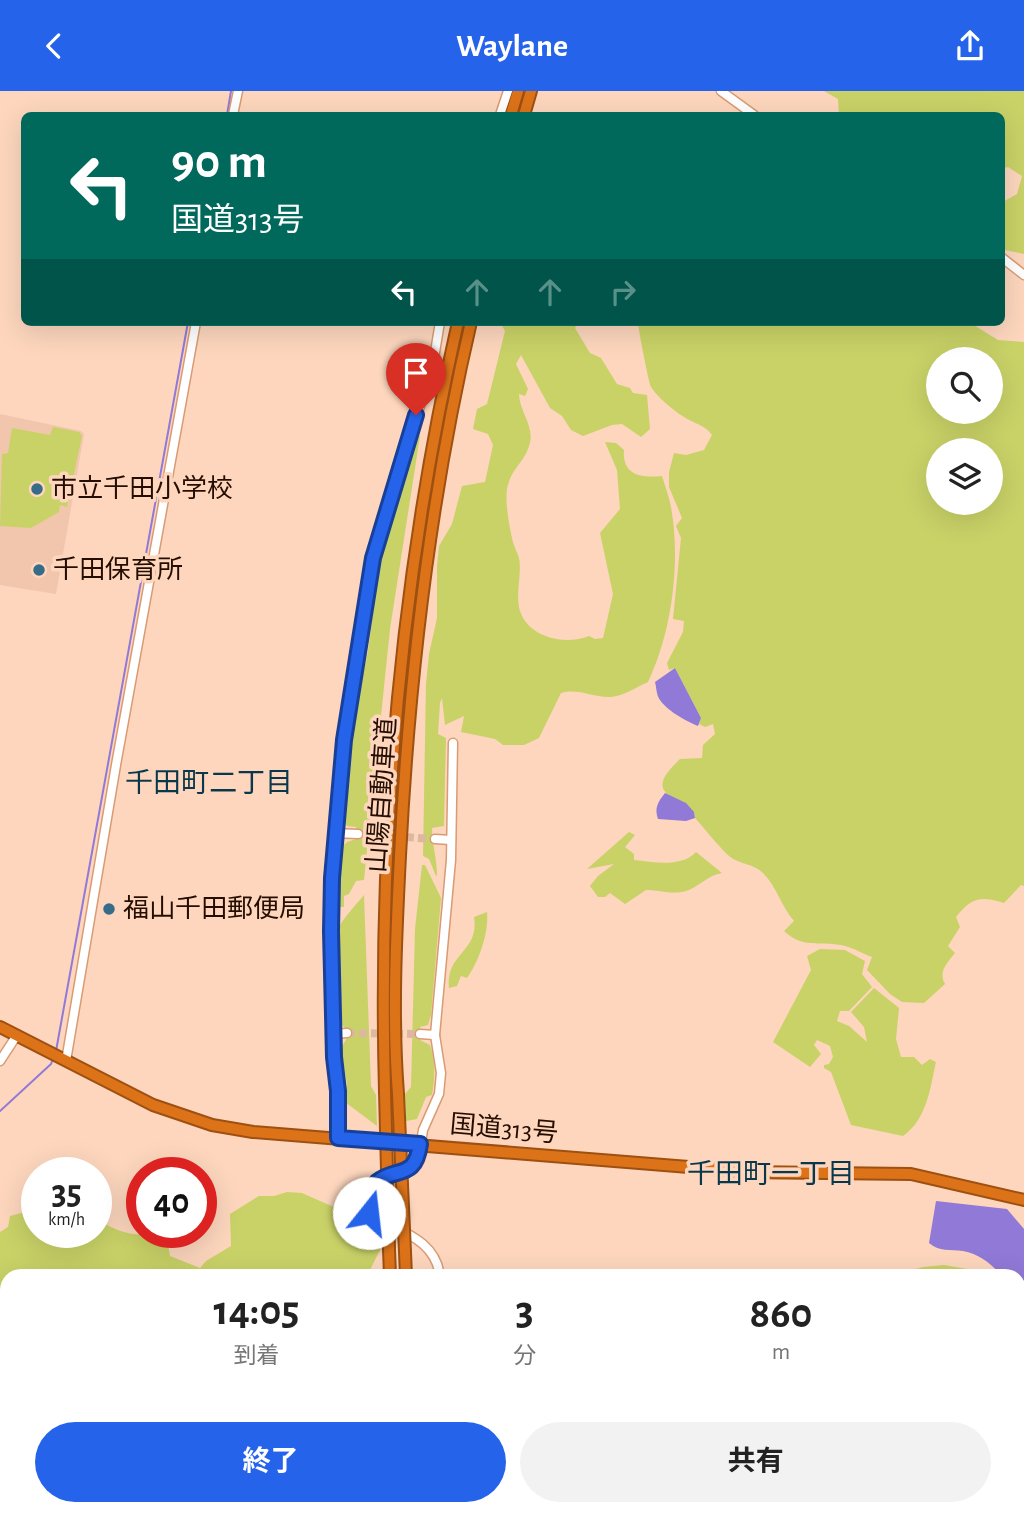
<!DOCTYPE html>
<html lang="ja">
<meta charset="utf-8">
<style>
:root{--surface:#fff;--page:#f2f2f2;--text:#222;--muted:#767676;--accent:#2563eb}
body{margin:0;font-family:"Alegreya Sans","Noto Sans JP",sans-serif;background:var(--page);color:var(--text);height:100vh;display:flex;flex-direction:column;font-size:26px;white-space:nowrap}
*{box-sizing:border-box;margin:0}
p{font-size:23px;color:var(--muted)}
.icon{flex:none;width:38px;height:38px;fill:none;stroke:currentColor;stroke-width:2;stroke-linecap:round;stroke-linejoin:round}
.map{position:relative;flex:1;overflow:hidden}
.side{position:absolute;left:0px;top:1178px;width:1026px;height:247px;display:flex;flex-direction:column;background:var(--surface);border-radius:21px 21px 0 0;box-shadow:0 7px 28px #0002}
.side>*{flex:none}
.hud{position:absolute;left:21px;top:21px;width:984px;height:214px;border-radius:10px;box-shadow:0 7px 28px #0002;background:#00695c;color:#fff;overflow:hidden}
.buttons{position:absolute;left:926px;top:256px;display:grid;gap:14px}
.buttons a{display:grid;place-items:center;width:77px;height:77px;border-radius:50%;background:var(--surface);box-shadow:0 7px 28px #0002;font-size:35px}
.speed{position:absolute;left:21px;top:1066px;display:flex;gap:14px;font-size:35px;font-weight:700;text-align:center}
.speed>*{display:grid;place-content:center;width:91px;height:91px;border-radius:50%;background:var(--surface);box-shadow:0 7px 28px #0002;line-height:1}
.speed small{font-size:18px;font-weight:400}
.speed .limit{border:10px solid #d22;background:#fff;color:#111}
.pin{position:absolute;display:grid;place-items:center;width:60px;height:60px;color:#fff;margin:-72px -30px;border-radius:50% 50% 50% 0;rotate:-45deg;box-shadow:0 0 7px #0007}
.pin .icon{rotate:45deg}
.me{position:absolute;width:77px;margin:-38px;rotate:16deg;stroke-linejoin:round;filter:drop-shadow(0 0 5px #0008)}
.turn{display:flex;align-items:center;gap:24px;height:147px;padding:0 35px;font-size:32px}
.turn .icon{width:91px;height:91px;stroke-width:2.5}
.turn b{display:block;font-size:49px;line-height:60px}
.lanes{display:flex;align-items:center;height:66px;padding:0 35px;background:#0003;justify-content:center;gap:35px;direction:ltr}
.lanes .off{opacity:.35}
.eta{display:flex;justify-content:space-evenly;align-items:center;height:119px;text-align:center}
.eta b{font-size:42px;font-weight:700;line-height:49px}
.action{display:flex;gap:14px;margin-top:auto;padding:14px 35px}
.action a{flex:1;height:80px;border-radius:42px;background:var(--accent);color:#fff;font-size:28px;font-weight:700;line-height:80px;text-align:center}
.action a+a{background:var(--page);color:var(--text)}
header{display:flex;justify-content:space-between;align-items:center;height:91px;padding:0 35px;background:var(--accent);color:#fff;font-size:32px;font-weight:700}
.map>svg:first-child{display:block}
.built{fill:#f1c6ac}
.green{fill:#c9d267;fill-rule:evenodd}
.water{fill:#9079d7}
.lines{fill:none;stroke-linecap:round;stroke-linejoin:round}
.stream{stroke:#9079d7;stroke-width:2}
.minor-tunnel{stroke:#ddb8a1;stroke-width:8;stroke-dasharray:8 4;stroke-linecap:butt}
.minor-casing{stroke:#d99b73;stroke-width:11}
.highway-casing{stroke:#9d5011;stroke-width:14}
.minor{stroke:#fff;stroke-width:8}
.highway{stroke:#dd7319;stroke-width:10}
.rail-casing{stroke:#533929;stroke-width:4.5}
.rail{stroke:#fdd6bd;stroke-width:2;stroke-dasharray:5;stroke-linecap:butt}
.highway-bridge-casing{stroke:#9d5011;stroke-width:14;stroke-linecap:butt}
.highway-bridge{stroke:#dd7319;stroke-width:10}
.route-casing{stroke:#184099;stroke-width:18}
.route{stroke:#2563eb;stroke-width:12}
.poi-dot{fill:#376c88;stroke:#fdd6bd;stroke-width:2.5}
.labels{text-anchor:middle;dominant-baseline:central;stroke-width:7;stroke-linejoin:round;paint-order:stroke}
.poi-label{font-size:26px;fill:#250e01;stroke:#fdd6bd;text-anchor:start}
.street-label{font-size:26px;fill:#250e01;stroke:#fdd6bd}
.neighbourhood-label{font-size:28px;fill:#09374c;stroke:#fdd6bd}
</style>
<header><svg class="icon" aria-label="back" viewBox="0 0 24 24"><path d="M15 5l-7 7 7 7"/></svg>Waylane<svg class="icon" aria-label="share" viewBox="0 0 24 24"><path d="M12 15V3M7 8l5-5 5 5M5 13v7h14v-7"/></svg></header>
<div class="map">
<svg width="1024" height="1423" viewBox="0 0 1024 1423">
<rect width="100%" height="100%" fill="#fdd6bd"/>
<path class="built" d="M0,323L81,340L84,343L56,503L0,494Z"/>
<g class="green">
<path d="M824,0H1024V163L1005,159L1001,161V112L1017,103L1022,85L1008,76L1001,78V24H839L838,8Z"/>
<path d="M500,231H578L575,237L590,262L601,267L617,293L630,297L633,302L647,304L650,338L641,346L622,333L612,334L583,345L571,339L562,325L550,317L521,264L516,273L528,298L525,305L519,303C519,320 536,337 529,355C524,372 511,377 507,398C505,412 509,433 512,447C513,454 517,460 519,467C522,482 516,500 519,516C525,546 564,555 589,545L595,548L603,547L613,503L600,442L620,418L617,379L605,351L616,352L624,359C622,385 642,387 662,385C665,395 669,405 671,416C681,471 672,541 648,591C637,596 623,605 611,606C593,607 579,597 561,602L539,647L524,654H503L495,648L461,641L464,625L445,634L442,607L440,612L438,643L446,647L444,735L432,737C432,754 437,767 437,784L436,785L429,768L423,765L426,593L429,563L437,527V475L439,455L452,433L462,395L485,391L493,354L488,343L473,338L477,318L487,313L505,240Z"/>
<path d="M638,231H969L998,249L1024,251V795L1021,794L1004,812C981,805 972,806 956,826L960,836L948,855L955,862C947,872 938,881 945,893L924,912L902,911L890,903L867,879L872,866C863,863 854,857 845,855C822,849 804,859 784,840L794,830C781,815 777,796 763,782C753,772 740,774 729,765C717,754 706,739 695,727L694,721C664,701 648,699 680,668L702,667L703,654L715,643L713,633L705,636L699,633L701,627L675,577L669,579L667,572L683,541L684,530L673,528L681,447L676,435L682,427L669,396V381L674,362L686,364L704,359L712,344C705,334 693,332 684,326C673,319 658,307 651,296C649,293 638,237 638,231ZM938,268H990V320H938ZM938,359H990V411H938Z"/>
<path d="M53,336L79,341L82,345L67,416L60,414L59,421L31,437L0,435L2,363L8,362L12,337L50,344Z"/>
<path d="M415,344L420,345L390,538L364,789L356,790L349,803L344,805V816H338L340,757L347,751L359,747L356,736L347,735L343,728L350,644L368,560L379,474Z"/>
<path d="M629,741L635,744L625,756L634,763V769C653,771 681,777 696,761L722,782C708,784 699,796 686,800C671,804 661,799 646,799L625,813L610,802L605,806H598L590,795L598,785L614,773L587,778Z"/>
<path d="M422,774H425L441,807L431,924L428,934L420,936V949L430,954C436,970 435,987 432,1004L426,1006L417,1028L406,1030L405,1003L411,996L415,838Z"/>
<path d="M364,804L371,995L376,1004L377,1035L345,1011L347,993L341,957L348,945L346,938L339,931C338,914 333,851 338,839C341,829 357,813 364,804Z"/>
<path d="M487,821C489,842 479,870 467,887L461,885L457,895L449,897C445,862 480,861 474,826Z"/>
<path d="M820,858L845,859L865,870L862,883L872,896L849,920H840L837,930L849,935L867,951L864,936L851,921L874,897L899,917L896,948L901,966H914L922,974L930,968L936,971C930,998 927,1028 903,1045L851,1034L831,981L824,977V974L829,973L833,966L830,955L817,949L814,954L821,963L810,976L773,951L811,879L807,865Z"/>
<path d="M287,1101L302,1102L336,1117L346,1113L364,1131V1134L379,1139L380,1159L367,1185H7V1235L0,1209V1141L8,1136L10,1125L29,1120L37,1115V1141H96V1126C113,1140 136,1148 158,1141L168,1153L170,1165L200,1177L206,1170L231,1155L230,1123L259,1105H274Z"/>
<path d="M944,1174L973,1179L981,1185H890L923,1176Z"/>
<path d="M1019,1408L1024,1415V1423H1000L996,1418L988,1420L987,1423H918V1418H1018Z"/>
<path d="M211,1418H385L388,1421V1423H212Z"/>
<path d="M465,1418H859V1423H468Z"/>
</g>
<g class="water">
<path d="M675,577L701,627L698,635C686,630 659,616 657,602C656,598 656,594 655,591Z"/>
<path d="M665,702L686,712L694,721L695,727L686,730L658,728C654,717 658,711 665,702Z"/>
<path d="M936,1110L1007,1118L1024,1138V1191L1019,1193L1018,1185H1002C991,1173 980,1163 963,1160C950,1158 939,1161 929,1152Z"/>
</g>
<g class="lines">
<g class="stream">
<path d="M227,24L231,0"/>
<path d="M56,960L188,231"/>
<path d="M0,1020L51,973L53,968"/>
<path d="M0,1327L7,1325"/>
<path d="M195,1418L202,1423"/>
</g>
<g class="minor-tunnel">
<path d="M358,743L435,748"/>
<path d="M347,942L420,943"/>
</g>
<defs>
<g id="minor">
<path d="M721,0L754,24"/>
<path d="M233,24L238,0"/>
<path d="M500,24L508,0"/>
<path d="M1001,166L1024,184"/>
<path d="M334,742L358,743"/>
<path d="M435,748L451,749"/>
<path d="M334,943L347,942"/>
<path d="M420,943L435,944"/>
<path d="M0,970L17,944"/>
<path d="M66,970L116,674L196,231"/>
<path d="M338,1047V1000L334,966L331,840L332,787L344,649L373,467L433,273L440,231"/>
<path d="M440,1185C435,1146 396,1140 369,1122L366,1110L378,1091L401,1082L413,1074L419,1064L423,1039L439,1003L441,982L435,944L451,769L453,652"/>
<path d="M441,1418L442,1423"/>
</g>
<g id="highway">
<path d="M511,24L518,0"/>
<path d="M524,24L531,0"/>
<path d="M0,936L153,1014L212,1034L253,1041L751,1081L911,1083L1024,1109"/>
<path d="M385,1000C378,742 401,483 458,231"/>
<path d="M398,1003C392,925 396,844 400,765C409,586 430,406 471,231"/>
<path d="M389,1158L390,1185"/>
<path d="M405,1161L406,1185"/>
<path d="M396,1418V1423"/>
<path d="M417,1418L418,1423"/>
</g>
</defs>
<use href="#minor" class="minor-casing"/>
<use href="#highway" class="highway-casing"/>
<use href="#minor" class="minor"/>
<use href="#highway" class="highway"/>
<defs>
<g id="rail">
<path d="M0,1231L7,1259"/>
<path d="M44,1418L46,1423"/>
</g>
</defs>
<use href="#rail" class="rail-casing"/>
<use href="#rail" class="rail"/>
<defs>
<g id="highway-bridge">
<path d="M385,1000L389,1158"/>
<path d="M398,1003L405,1161"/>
</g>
</defs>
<use href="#highway-bridge" class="highway-bridge-casing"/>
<use href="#highway-bridge" class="highway-bridge"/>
</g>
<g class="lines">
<defs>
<path id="route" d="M369,1122L367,1105C370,1101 373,1095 377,1091C396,1075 415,1090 420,1053L338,1047V1000L334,966L331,840L332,787L344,649L373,467L416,324"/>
</defs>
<use href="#route" class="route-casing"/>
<use href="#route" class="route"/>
</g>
<g class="poi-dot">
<circle cx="37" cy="398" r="7"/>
<circle cx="39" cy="479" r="7"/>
<circle cx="109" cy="818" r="7"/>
</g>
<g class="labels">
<g class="poi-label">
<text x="51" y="398">市立千田小学校</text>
<text x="53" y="479">千田保育所</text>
<text x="123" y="818">福山千田郵便局</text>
</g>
<g class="street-label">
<text transform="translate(382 704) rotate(-86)">山陽自動車道</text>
<text transform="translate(504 1038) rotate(5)">国道313号</text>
</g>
<g class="neighbourhood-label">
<text x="209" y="693">千田町二丁目</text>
<text x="771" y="1084">千田町一丁目</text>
</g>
</g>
</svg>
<div class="buttons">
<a><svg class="icon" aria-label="search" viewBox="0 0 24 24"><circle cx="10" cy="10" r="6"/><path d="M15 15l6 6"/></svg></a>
<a><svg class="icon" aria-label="layers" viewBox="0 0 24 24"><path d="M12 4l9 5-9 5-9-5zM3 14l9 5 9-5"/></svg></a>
</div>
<div class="speed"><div>35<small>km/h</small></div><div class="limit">40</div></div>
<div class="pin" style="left:416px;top:324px;background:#d93025"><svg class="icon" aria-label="arrive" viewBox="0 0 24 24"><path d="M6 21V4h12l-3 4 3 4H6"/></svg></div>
<svg class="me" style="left:369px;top:1122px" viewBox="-20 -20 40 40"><circle r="19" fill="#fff"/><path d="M0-13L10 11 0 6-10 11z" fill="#2563eb"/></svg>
<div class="hud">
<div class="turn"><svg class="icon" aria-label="left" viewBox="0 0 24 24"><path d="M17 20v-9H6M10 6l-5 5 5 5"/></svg><div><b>90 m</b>国道313号</div></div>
<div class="lanes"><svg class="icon" aria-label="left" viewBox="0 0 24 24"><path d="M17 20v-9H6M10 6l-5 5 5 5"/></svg><svg class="icon off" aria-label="ahead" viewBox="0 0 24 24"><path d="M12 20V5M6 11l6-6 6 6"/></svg><svg class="icon off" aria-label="ahead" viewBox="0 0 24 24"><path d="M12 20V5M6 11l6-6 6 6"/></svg><svg class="icon off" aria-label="right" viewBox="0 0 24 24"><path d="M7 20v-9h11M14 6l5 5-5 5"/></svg></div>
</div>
<section class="side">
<div class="eta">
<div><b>14:05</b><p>到着</p></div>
<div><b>3</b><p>分</p></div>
<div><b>860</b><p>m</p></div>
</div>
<div class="action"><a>終了</a><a>共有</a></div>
</section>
</div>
